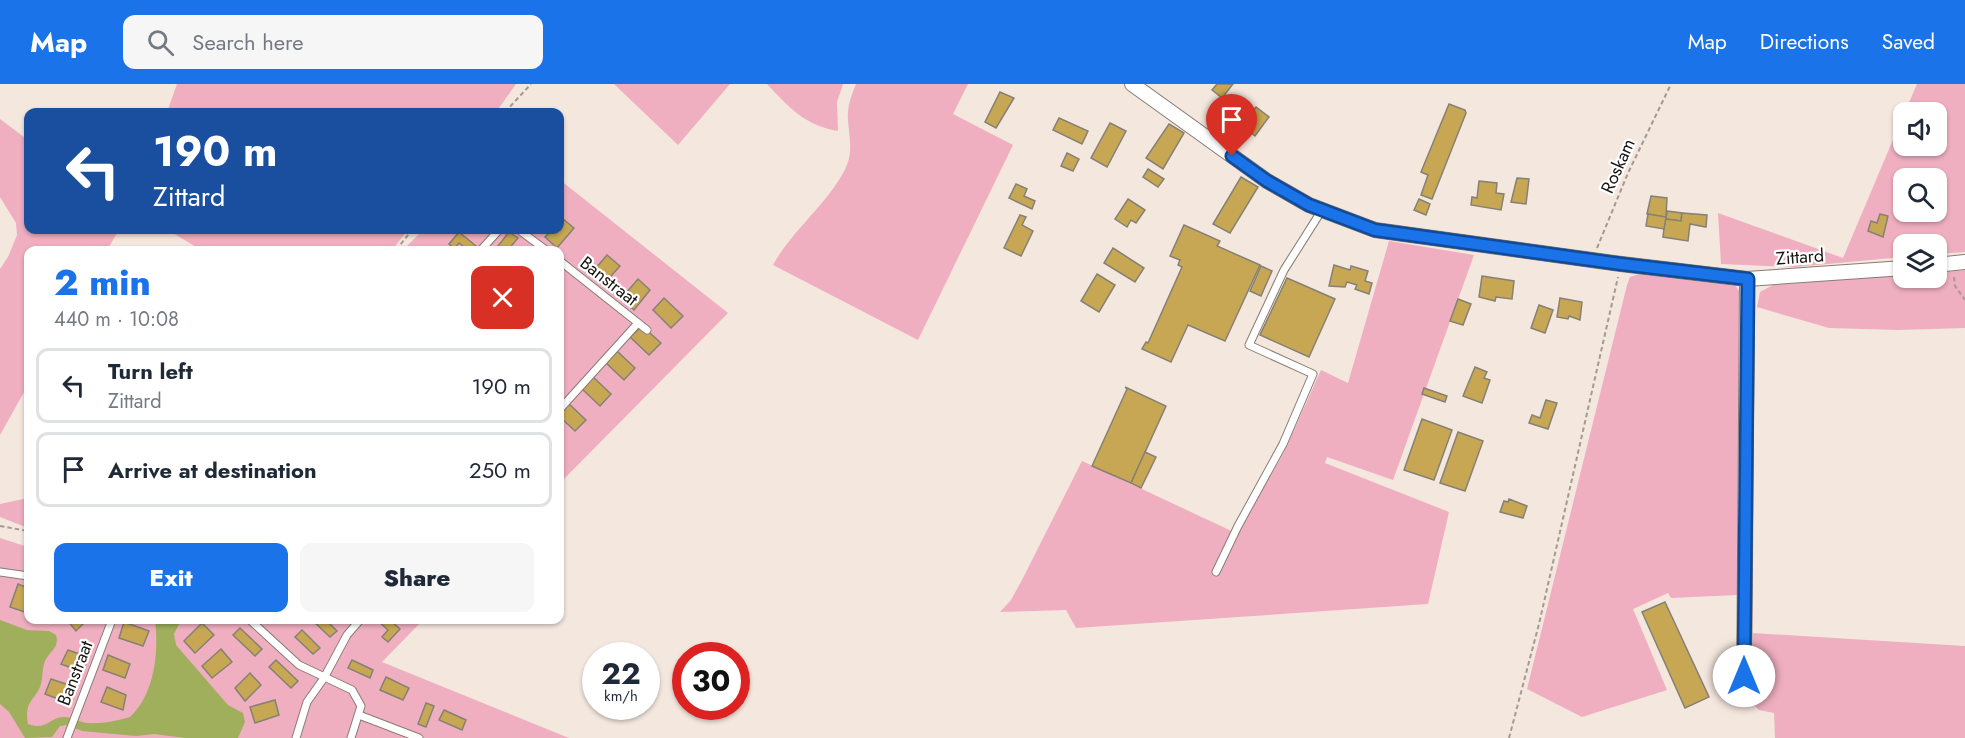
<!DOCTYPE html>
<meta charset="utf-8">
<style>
:root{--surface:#fff;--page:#f6f6f7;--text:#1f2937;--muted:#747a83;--line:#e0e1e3;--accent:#1a73e8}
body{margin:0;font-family:Jost,sans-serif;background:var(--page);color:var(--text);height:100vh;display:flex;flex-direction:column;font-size:22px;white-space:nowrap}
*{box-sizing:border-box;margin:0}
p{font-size:20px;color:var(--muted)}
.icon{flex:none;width:33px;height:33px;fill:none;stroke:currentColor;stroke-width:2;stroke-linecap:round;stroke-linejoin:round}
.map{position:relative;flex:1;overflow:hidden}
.panel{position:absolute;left:24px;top:162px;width:540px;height:378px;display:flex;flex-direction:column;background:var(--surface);border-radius:12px;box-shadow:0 2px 4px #0004}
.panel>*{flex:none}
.banner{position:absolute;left:24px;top:24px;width:540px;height:126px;border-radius:12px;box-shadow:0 2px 4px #0004;background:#1a4fa0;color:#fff;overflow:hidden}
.tools{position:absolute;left:1893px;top:18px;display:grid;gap:12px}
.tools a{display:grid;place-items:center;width:54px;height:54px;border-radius:12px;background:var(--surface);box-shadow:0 2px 4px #0004;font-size:30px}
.speed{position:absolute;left:582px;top:558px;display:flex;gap:12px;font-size:30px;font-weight:700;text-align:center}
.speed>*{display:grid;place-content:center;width:78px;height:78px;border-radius:50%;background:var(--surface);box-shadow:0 2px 4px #0004;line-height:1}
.speed small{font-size:15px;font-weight:400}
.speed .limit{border:9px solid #d22;background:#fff;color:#111}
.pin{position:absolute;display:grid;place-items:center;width:51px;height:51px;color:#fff;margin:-62px -26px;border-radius:50% 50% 50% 0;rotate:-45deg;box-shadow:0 0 6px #0007}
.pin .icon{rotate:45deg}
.me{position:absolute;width:66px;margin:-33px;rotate:0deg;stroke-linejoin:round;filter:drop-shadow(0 0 4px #0008)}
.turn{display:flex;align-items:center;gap:21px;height:126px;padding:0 30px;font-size:27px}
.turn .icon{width:78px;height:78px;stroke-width:2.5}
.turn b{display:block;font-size:42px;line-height:51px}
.round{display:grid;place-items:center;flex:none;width:63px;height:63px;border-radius:12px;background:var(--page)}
.summary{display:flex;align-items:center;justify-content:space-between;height:102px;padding:0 30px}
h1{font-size:36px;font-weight:800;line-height:45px;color:var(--accent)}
.action{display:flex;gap:12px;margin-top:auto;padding:12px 30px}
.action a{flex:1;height:69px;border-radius:12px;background:var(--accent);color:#fff;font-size:24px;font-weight:800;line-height:69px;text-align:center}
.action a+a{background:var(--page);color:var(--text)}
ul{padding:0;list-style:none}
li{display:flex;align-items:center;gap:18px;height:75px;margin:0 12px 9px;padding:0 18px;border:3px solid var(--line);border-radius:12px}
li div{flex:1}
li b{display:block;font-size:22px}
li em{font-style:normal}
header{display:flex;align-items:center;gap:36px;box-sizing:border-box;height:84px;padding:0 30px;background:var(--accent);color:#fff}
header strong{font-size:28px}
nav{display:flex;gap:33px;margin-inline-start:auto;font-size:21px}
.search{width:420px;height:54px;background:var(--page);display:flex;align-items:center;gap:15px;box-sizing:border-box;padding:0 21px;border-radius:12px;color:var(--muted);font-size:22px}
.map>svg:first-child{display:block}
.green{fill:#efafc0;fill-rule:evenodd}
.water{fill:#9faf5c}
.building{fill:#c7a753;stroke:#868175;stroke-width:1.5}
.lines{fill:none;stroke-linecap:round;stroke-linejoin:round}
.service-casing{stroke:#877c73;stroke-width:9}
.minor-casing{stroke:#877c73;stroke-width:16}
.path{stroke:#a49a93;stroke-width:2;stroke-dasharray:4.5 3;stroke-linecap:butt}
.service{stroke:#fff;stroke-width:7}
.minor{stroke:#fff;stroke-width:14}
.route-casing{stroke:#114b97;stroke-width:15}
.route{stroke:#1a73e8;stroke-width:10}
.labels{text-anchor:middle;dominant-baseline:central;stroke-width:4.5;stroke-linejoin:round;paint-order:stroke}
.street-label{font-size:18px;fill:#181411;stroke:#fff}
</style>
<header>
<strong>Map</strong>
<div class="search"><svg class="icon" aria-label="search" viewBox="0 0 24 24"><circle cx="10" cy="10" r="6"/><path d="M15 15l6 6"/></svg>Search here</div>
<nav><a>Map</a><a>Directions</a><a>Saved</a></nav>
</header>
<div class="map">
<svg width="1965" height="654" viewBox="0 0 1965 654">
<rect width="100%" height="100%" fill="#f4e7de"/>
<g class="green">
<path d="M177,0H516L496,28H167Z"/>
<path d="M614,0H730L678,61Z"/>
<path d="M767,0H843L837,18L838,47C804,41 790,24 767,0Z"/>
<path d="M856,0H968L953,30L1013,61L918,256L773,181C792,146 832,116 847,81C853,65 849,52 848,36C847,23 851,12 856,0Z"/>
<path d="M1917,0H1965V168L1937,170L1936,160H1904L1903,173L1795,183L1721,180L1718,129L1843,174L1903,32L1904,62H1936V28H1905ZM1904,94H1936V128H1904Z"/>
<path d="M0,35L28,56V146H119L107,166H28V301L0,351V185L8,173L17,151L16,139L0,113Z"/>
<path d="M560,96L728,229L560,399V166H403L423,146H560Z"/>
<path d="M168,146H408L392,166H201Z"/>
<path d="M1389,157L1474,171L1393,396L1327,373L1325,379L1449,428L1428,520L1076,544L1066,526L1000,528L1011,516L1022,496L1082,377L1238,450L1284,368L1321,286L1348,299Z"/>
<path d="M1965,186V244L1898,246L1829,244L1757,223L1760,208L1773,201L1903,191L1904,194H1936L1937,189Z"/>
<path d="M1639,190L1724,198L1735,201L1739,207L1738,511L1671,514L1668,509L1633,525L1667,606L1582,633L1527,605L1627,201L1630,193Z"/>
<path d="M28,414V444L0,433V420Z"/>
<path d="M0,454L28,463V536H423L382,578L569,654H0Z"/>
<path d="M1753,549L1965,562V654H1775L1774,629L1759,626L1752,619Z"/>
</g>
<path class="water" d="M0,536L27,546L49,547L56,551C60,563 50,567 45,577C42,584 43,593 41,600C35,618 24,615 28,640C46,647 49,634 63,633C71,632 79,638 87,639C101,640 116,637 130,633C155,610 159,567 155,536H181L174,550L176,561L228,621L243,629L245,638L238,654H185L154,650L136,652L82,647L66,641L60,642L52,653L25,654L9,628L0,620Z"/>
<g class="building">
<path d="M1217,0H1233L1222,14L1212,6Z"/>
<path d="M1000,8L1014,14L996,44L985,38Z"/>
<path d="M1449,20L1465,26L1466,29L1432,115L1421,111L1428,91L1421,88Z"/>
<path d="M1245,22L1252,28L1256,23L1269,33L1255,52L1249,47L1244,55L1229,43Z"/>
<path d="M1059,34L1088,47L1082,60L1053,46Z"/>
<path d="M1110,39L1126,47L1107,83L1091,74Z"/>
<path d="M1169,40L1184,49L1163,85L1146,74Z"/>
<path d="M1067,69L1079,75L1073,87L1061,82Z"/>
<path d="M1148,85L1164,95L1158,103L1143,93Z"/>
<path d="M1241,93L1258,103L1230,149L1213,140Z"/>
<path d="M1517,94L1529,95L1526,120L1511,118Z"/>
<path d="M1479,97L1497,99L1496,109L1504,110L1501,126L1471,121L1472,113L1477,114Z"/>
<path d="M1016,100L1027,105L1024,112L1035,117L1032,125L1009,114Z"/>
<path d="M1651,112L1667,114L1666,133L1647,130Z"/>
<path d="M1128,115L1145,126L1136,139L1131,136L1127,143L1115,135Z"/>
<path d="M1419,115L1430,120L1426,131L1414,126Z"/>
<path d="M1667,127L1682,129L1681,137L1666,135Z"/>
<path d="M1682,129L1707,131L1706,143L1690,140L1688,157L1663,153L1665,135L1681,137Z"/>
<path d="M1648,130L1666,133L1664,145L1646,142Z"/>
<path d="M1880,130L1888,132L1883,153L1868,147L1871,137L1877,139Z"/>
<path d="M1020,131L1026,133L1022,141L1033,147L1021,172L1004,164Z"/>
<path d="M562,134L574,144L557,164L545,153L552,146H560Z"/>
<path d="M1184,141L1220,157L1217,162L1260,181L1225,257L1188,241L1171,278L1142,265L1146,258L1148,259L1182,183L1178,181L1180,176L1170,172Z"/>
<path d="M459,148L476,162L472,166H463L465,164L459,159L454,165L449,160Z"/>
<path d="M509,148L518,154L508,166H495Z"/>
<path d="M1113,164L1144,184L1135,198L1104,179Z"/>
<path d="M607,171L620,182L603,201L590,191Z"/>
<path d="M1334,181L1350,186L1351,182L1368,187L1365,197L1372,199L1369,210L1355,205L1357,201L1347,198L1345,203L1329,202Z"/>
<path d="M1261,182L1272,187L1261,212L1250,207Z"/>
<path d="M1097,190L1115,201L1099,228L1081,217Z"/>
<path d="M1482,192L1514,197L1512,215L1496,213L1495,217L1479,213Z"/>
<path d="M1287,194L1335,215L1309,273L1260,251Z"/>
<path d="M638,195L650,206L634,226L621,215Z"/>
<path d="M664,214L683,232L671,244L653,226Z"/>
<path d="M1560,214L1582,218L1580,236L1569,232L1568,235L1557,233Z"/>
<path d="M1458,215L1471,220L1463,241L1450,237Z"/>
<path d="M1539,221L1553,226L1545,249L1531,244Z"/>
<path d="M642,242L661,259L649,271L630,253Z"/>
<path d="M617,267L635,284L624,296L605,278Z"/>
<path d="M1475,283L1487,288L1484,294L1490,296L1482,319L1463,312Z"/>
<path d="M592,292L611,310L600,322L581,304Z"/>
<path d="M1125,303L1166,322L1131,399L1092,382L1127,305Z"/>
<path d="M1424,304L1447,312L1445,318L1422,310Z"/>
<path d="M1546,316L1557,319L1548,345L1529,339L1532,331L1540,334Z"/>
<path d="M567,318L586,336L575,347L560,333V326Z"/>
<path d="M1422,335L1452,346L1434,396L1404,386Z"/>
<path d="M1458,348L1483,357L1465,407L1440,399Z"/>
<path d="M1145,368L1156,373L1141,404L1131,399Z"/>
<path d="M1509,415L1527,422L1523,434L1500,428L1504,417L1508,418Z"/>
<path d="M18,500L28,504V518L25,528L10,523Z"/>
<path d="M1665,518L1709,613L1685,624L1642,528Z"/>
<path d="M67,536H87L76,547Z"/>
<path d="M312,536H326L337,547L330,553Z"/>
<path d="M377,536H390L400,545L388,558L382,553L388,546Z"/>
<path d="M124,538L149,547L143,562L119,554Z"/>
<path d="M202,539L214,551L195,569L184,557Z"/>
<path d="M240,544L262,565L255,572L233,551Z"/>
<path d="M302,546L320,564L313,570L295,553Z"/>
<path d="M221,565L232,578L212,594L202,582Z"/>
<path d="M68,566L88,573L83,588L61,580Z"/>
<path d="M108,571L130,580L125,594L103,586Z"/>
<path d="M276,576L298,597L291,604L269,583Z"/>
<path d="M352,576L373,586L370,594L348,584Z"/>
<path d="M250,589L261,601L245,617L235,604Z"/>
<path d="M386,593L409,604L403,616L380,606Z"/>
<path d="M51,595L75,603L69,619L45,610Z"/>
<path d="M107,603L126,611L123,626L101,618Z"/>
<path d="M275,616L279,631L255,639L250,623Z"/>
<path d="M426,619L434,622L426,643L418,640Z"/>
<path d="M444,626L466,636L462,646L439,636Z"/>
</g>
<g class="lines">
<defs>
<g id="service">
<path d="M519,146L546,166"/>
<path d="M481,166L499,146"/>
<path d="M560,177L647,246"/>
<path d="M560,325L638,239"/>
<path d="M0,488L28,492"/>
<path d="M1216,488L1238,442L1283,360L1313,290L1249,261L1284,186L1322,126"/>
<path d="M250,536L299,581L352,606L361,622L351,654"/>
<path d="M359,631L419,654"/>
<path d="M67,654L112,536"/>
<path d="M296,654L307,618L324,594L347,551L360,536"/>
</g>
<g id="minor">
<path d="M1132,0L1267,97L1309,121L1375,146L1621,180L1747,195L1904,184"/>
<path d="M1936,181L1965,178"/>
<path d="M1744,615L1747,195"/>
</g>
</defs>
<use href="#service" class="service-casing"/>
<use href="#minor" class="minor-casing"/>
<g class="path">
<path d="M505,28L531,0"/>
<path d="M1597,164L1628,89L1671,0"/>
<path d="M396,166L412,146"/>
<path d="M1954,193L1955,202L1965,216"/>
<path d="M0,442L28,447"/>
<path d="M1509,654L1539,540L1618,193"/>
</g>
<use href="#service" class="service"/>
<use href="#minor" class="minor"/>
</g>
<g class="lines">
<defs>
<path id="route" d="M1232,72L1267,97L1309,121L1375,146L1621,180L1748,195L1744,592"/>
</defs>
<use href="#route" class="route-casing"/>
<use href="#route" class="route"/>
</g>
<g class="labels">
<g class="street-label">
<text transform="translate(1618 82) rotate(-66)">Roskam</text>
<text transform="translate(1800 173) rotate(-4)">Zittard</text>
<text transform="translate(609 197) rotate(38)">Banstraat</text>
<text transform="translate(75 589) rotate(-69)">Banstraat</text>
</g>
</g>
</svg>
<div class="tools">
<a><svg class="icon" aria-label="sound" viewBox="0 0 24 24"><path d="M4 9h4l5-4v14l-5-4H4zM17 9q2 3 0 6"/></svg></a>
<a><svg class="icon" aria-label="search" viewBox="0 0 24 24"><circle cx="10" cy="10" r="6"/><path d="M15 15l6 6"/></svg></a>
<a><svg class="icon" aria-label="layers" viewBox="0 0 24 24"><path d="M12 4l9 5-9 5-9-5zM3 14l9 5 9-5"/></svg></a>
</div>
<div class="speed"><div>22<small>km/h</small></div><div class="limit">30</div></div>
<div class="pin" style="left:1232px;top:72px;background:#d93025"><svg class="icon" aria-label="arrive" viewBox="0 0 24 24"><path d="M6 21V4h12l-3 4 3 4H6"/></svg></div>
<svg class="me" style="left:1744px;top:592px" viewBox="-20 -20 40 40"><circle r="19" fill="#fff"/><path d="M0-13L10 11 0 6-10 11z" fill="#1a73e8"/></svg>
<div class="banner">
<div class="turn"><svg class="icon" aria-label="left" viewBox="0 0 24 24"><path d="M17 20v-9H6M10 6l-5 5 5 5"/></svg><div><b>190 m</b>Zittard</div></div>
</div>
<section class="panel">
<div class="summary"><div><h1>2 min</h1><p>440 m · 10:08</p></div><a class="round" style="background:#d93025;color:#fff"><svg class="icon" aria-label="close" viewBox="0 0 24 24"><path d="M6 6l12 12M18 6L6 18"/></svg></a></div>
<ul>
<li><svg class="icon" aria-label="left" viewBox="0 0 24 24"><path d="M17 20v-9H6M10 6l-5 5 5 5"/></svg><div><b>Turn left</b><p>Zittard</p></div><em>190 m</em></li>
<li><svg class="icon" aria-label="arrive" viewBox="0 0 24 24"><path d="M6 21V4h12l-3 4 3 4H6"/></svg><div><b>Arrive at destination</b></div><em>250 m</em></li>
</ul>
<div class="action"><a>Exit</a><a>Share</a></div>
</section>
</div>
